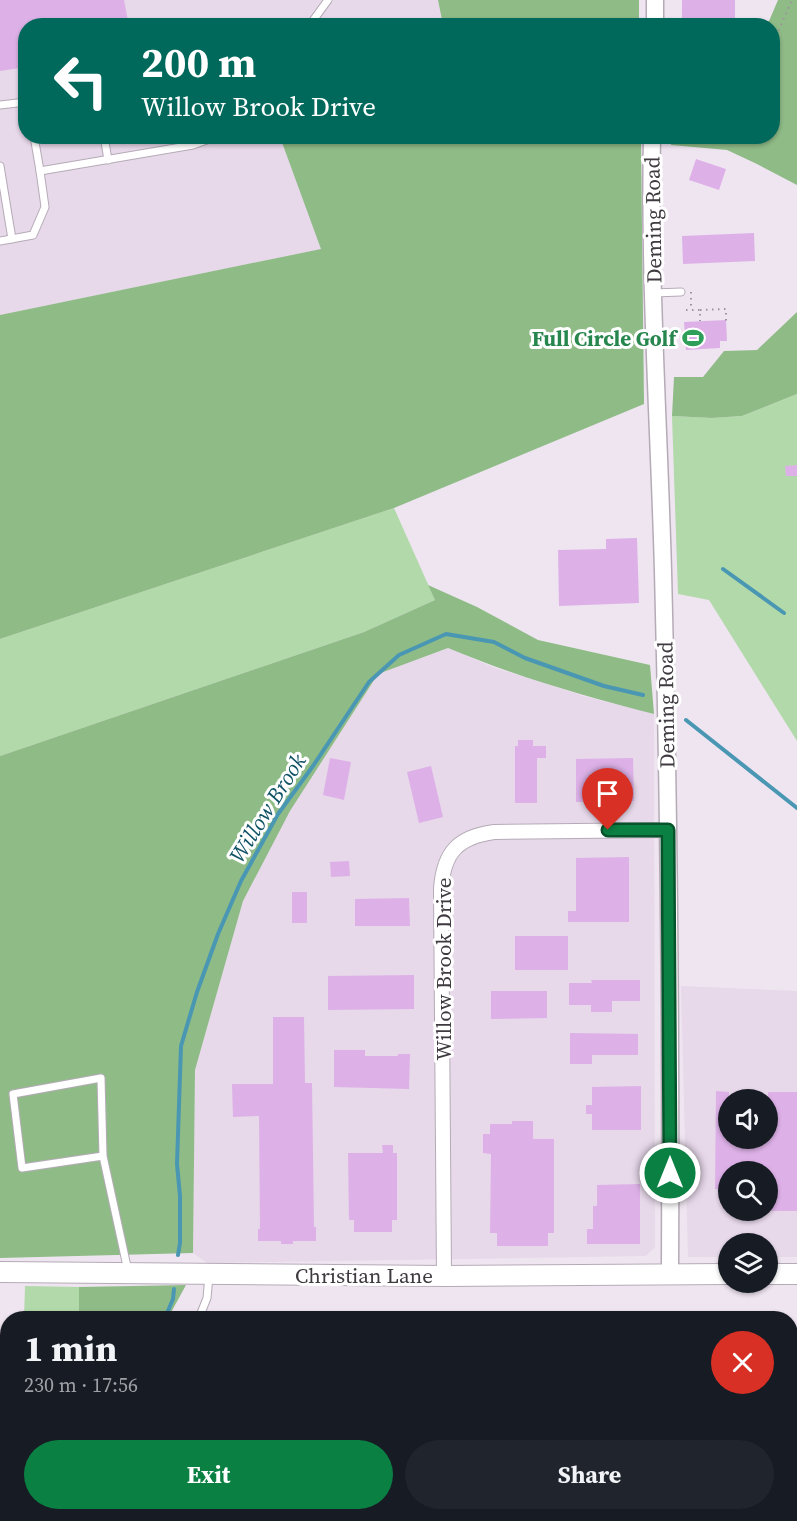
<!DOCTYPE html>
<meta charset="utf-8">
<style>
:root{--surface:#171b24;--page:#20242c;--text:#f1f3f6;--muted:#9ea1a6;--accent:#0b8043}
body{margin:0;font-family:"Source Serif 4",serif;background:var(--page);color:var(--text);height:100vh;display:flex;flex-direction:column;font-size:22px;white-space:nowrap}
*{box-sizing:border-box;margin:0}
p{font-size:20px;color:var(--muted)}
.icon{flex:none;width:33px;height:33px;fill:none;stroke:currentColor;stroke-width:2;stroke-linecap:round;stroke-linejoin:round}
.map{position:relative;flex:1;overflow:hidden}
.side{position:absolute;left:0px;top:1311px;width:798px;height:210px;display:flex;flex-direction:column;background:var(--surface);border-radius:24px 24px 0 0;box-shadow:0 2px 4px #0004}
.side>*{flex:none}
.hud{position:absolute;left:18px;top:18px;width:762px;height:126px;border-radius:24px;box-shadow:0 2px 4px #0004;background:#00695c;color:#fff;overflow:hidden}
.fabs{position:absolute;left:718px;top:1089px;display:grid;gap:12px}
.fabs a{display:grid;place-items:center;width:60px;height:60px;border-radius:50%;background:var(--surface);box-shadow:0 2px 4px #0004;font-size:30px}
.pin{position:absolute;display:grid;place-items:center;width:51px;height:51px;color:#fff;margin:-62px -26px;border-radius:50% 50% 50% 0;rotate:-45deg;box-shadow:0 0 6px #0007}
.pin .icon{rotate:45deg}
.me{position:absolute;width:66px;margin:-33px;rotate:0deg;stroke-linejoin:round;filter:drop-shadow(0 0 4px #0008)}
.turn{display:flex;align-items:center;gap:21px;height:126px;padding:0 24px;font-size:27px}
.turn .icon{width:78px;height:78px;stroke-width:2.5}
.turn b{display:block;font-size:42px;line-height:51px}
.round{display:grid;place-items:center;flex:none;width:63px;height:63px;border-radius:32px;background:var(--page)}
.head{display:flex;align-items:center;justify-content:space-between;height:102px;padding:0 24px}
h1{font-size:36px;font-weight:700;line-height:45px}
.button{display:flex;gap:12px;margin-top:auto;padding:12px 24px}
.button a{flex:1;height:69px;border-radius:36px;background:var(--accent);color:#fff;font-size:24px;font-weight:700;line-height:69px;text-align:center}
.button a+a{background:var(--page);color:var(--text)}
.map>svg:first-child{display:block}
.built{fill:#e7d8ea;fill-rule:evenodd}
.green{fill:#b2d9aa}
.forest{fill:#8fbb87}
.water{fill:#4997b3}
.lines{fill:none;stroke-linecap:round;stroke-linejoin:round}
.stream{stroke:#4997b3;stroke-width:4}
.building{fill:#ddb1e7}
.service-casing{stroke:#b5abb7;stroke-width:9}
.minor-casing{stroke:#b5abb7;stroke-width:16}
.tertiary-casing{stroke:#b5abb7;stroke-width:19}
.secondary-casing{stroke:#b5abb7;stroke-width:22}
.path{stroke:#9d959e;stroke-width:2;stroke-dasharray:1.5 4.5;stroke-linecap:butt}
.service{stroke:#fff;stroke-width:7}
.minor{stroke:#fff;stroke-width:14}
.tertiary{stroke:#fff;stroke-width:16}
.secondary{stroke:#fff;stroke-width:20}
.route-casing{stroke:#07532c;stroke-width:15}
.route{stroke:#0b8043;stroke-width:10}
.labels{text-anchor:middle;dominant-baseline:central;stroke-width:6;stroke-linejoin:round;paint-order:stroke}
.street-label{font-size:21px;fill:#3e3a3f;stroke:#fff}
.leisure-label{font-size:21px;font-weight:bold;fill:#27864d;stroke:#fff;text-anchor:end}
.water-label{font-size:22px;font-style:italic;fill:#115367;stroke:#fff}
</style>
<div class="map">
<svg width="797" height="1521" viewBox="0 0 797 1521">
<rect width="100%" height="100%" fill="#efe5f1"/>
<g class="built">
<path d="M0,0H438L443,25L26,26V136L280,137L322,249L0,315Z"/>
<path d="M448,648L495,668L587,697L654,714L655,1247L646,1256L207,1263L193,1253L195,1070L243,901L290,811L378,674Z"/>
<path d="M681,986L797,991V1257H768V1244H729V1257H688ZM729,1100H768V1138H729ZM729,1172H768V1210H729Z"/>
</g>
<g class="green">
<path d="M797,394V741L709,600L678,594L672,416L712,418L742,416Z"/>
<path d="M394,508L435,600L364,632L0,756V639Z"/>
<path d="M25,1286L79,1287V1318H24Z"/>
</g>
<g class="forest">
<path d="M438,0H639V25H443Z"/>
<path d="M778,0H797V185L757,164L727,150L671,145V137L772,136V26L757,25L759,21H769Z"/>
<path d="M280,137H641L644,404L394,508L0,639V315L321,249Z"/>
<path d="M797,312V394L742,416L712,418L672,416L674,377H703L724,351L757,350Z"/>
<path d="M428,585L477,607L538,640L650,665L654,714C583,696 515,676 448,648L378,674L290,811L243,901L195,1070L193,1253L0,1258V756L364,632L435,600Z"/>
<path d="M186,1285L168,1318H79V1287Z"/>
<path d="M19,1514H81L78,1521H18Z"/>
</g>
<path class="water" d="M791,1504L797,1508V1521H647L649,1514H790Z"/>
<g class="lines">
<g class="stream">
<path d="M723,569L784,613"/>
<path d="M686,720L797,808"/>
<path d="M178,1255L180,1243V1196L177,1164L181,1046L197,992L218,934L241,881L278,814L313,766L369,682L399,655L446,634L494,642L525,658L604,686L643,695"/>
<path d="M165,1318L173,1299L174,1289"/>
<path d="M65,1521L67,1514"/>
</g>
</g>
<g class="building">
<path d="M0,0H124L129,26H26V67L0,71Z"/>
<rect x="682" y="0" width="53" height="26"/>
<path d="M696,159L726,169L719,190L689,180Z"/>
<path d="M754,233L755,261L683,264L682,236Z"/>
<path d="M726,320L727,341H720V348L686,350L684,322Z"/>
<path d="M797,465V476H786L785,466Z"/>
<path d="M637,538L639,603L559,606L558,550L606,549V539Z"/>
<path d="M518,740H533V746H546V758H537V803H515V746H518Z"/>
<path d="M330,758L351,762L344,800L323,795Z"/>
<path d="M633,758L634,801L576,802V759Z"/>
<path d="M431,766L443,817L419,823L407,772Z"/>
<path d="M629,857V922H568V911H576V858Z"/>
<path d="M349,861L350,876L331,877L330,862Z"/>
<rect x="292" y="892" width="15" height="31"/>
<path d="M409,898L410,926H355V899Z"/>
<rect x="515" y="936" width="53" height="34"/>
<path d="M414,975V1009L328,1010V976Z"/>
<path d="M591,980H640V1001H612V1012H591V1005H569V983H592Z"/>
<path d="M491,991H547V1018L491,1019Z"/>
<path d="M273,1017H304L305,1083H312L314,1227H316V1241H293V1244H281V1241H258V1229H260L259,1116L233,1117L232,1084H273Z"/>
<path d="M570,1033L638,1034V1055H592V1064H570Z"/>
<path d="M334,1050H365V1056H398V1054H410L409,1089L334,1087Z"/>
<path d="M641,1086V1130H592V1114H586V1105H592V1087Z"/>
<path d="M716,1091L729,1092V1138H768V1092H797V1211H768V1172H729V1189H715Z"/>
<path d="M512,1121H533V1139H554V1233H548V1246H497V1233H490L491,1154L483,1153V1134H490V1124H512Z"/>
<path d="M382,1145H393V1153H397V1220H392V1232H354V1220H349L348,1153H383Z"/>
<path d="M640,1184V1244H587V1229H593V1206H597V1185Z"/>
</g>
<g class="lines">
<defs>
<g id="service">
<path d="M309,26L328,0"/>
<path d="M0,105L26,102"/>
<path d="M34,136L40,171L193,145L218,136"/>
<path d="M104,136L108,160"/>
<path d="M0,166L12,239"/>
<path d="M0,241L33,235L45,207L40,171"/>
<path d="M654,293L681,292"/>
<path d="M103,1156L22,1168L13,1094L101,1078L103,1156L128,1271"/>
<path d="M199,1318L207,1298L209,1276"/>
<path d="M184,1514L186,1521"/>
<path d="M227,1514L311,1521"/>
<path d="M97,1521L101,1514"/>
</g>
<path id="minor" d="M444,1276L441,888C444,852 458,837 494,832L668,830"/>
<g id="tertiary">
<path d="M655,26V0"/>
<path d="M652,136C649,281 659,426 663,571C669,805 671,1040 670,1274"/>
</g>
<g id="secondary">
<path d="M0,1272L444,1276L729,1274"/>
<path d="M768,1274H797"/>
</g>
</defs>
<use href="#service" class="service-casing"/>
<use href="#minor" class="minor-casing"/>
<use href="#tertiary" class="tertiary-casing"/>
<use href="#secondary" class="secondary-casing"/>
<g class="path">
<path d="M776,36L792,0"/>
<path d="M691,292V310"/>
<path d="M686,310H700V321"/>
<path d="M700,310L726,309V323"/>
</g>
<use href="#service" class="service"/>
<use href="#minor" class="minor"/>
<use href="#tertiary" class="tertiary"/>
<use href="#secondary" class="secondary"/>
</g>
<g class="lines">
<defs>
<path id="route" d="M608,830H668L670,1173"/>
</defs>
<use href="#route" class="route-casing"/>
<use href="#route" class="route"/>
</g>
<defs>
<symbol id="stadium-bare" viewBox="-9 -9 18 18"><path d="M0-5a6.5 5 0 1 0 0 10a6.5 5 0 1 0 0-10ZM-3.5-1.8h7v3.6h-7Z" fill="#2e9e5b" stroke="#fff" stroke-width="2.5" paint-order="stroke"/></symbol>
</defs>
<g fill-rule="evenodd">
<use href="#stadium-bare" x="678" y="323" width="30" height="30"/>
</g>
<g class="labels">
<g class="street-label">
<text transform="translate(653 220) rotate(-91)">Deming Road</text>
<text transform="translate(666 705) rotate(-91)">Deming Road</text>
<text transform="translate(443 969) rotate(-90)">Willow Brook Drive</text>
<text x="364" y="1275">Christian Lane</text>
</g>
<g class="leisure-label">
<text x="676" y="338">Full Circle Golf</text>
</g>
<g class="water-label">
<text transform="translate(267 808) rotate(-58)">Willow Brook</text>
</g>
</g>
</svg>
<div class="fabs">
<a><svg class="icon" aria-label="sound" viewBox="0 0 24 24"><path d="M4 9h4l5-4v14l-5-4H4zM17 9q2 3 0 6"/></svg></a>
<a><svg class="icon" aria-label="search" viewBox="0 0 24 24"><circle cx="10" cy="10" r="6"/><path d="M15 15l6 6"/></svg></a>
<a><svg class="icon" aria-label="layers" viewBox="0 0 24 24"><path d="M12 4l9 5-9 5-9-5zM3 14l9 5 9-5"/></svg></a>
</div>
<div class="pin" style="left:608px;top:830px;background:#d93025"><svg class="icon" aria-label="arrive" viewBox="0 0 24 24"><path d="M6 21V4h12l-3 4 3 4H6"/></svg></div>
<svg class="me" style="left:670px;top:1173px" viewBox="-20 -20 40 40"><circle r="17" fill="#0b8043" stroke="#fff" stroke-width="3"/><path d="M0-11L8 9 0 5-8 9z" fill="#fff"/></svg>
<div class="hud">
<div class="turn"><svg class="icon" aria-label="left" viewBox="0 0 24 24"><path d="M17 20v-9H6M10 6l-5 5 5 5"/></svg><div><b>200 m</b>Willow Brook Drive</div></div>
</div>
<section class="side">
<div class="head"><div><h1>1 min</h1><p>230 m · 17:56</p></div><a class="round" style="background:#d93025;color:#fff"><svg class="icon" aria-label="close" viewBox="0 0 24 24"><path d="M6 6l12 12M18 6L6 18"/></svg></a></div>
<div class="button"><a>Exit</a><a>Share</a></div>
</section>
</div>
